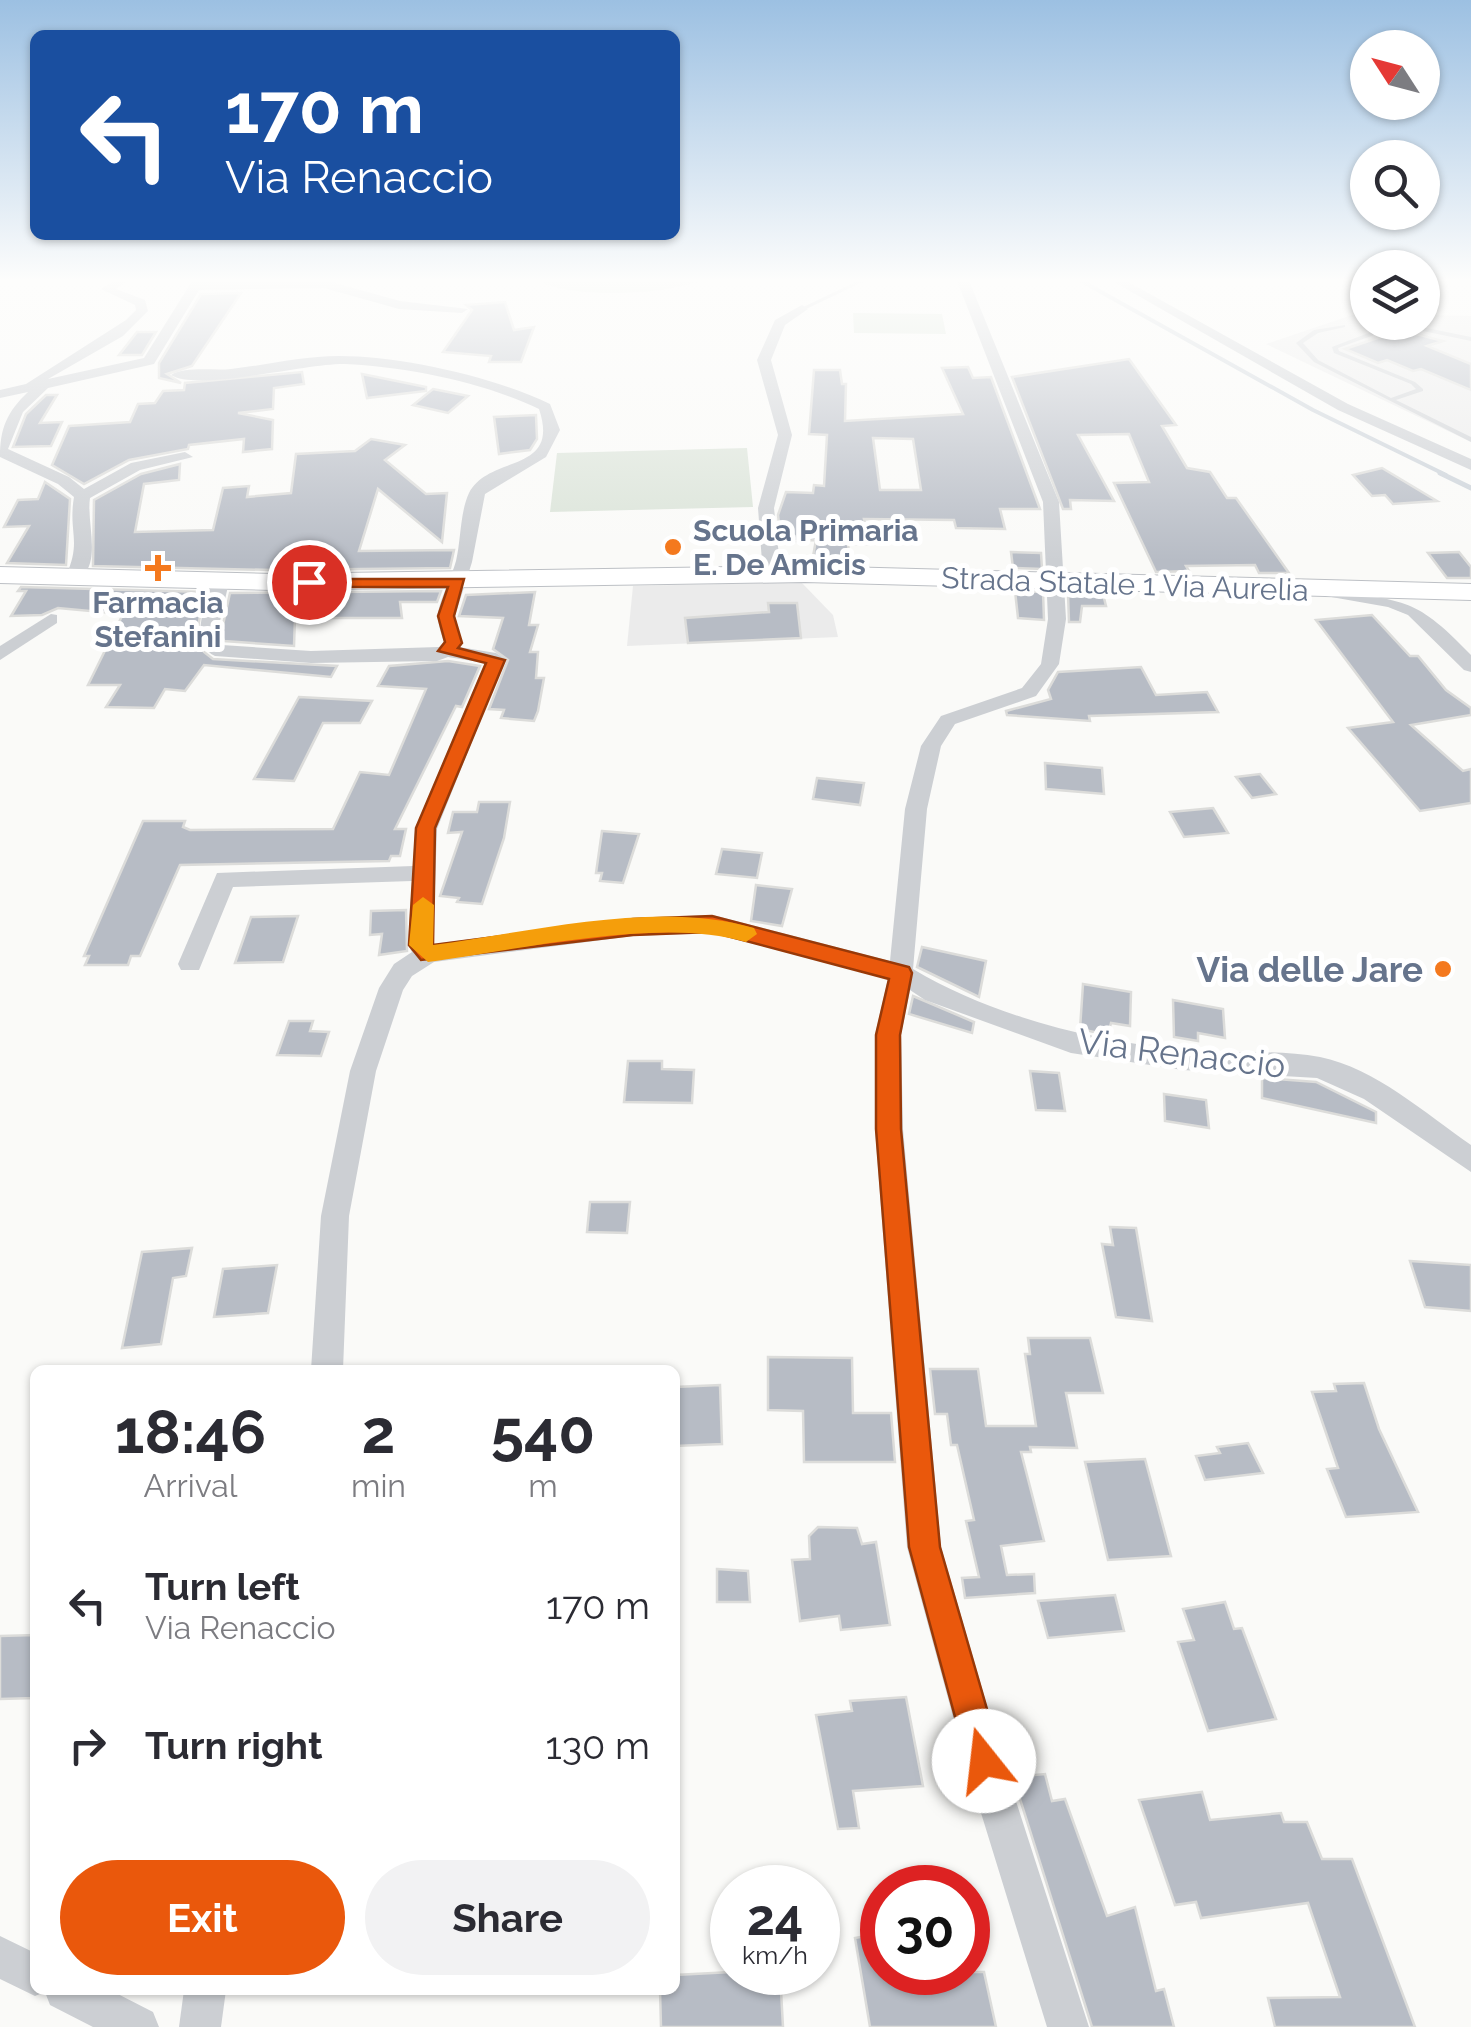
<!DOCTYPE html>
<style>
:root{--surface:#fff;--page:#f2f2f3;--text:#2b2b33;--muted:#7c7c81;--accent:#ea580c}
body{margin:0;font-family:Raleway,sans-serif;background:var(--page);color:var(--text);height:100vh;display:flex;flex-direction:column;font-size:38px;white-space:nowrap}
*{box-sizing:border-box;margin:0}
p{font-size:32px;color:var(--muted)}
.icon{flex:none;width:55px;height:55px;fill:none;stroke:currentColor;stroke-width:2;stroke-linecap:round;stroke-linejoin:round}
.map{position:relative;flex:1;overflow:hidden}
.side{position:absolute;left:30px;top:1365px;width:650px;height:630px;display:flex;flex-direction:column;background:var(--surface);border-radius:15px;box-shadow:0 2px 8px #0004}
.side>*{flex:none}
.hud{position:absolute;left:30px;top:30px;width:650px;height:210px;border-radius:15px;box-shadow:0 2px 8px #0004;background:#1a4fa0;color:#fff;overflow:hidden}
.needle{width:65px;rotate:306deg}
.buttons{position:absolute;left:1350px;top:30px;display:grid;gap:20px}
.buttons a{display:grid;place-items:center;width:90px;height:90px;border-radius:50%;background:var(--surface);box-shadow:0 2px 8px #0004;font-size:50px}
.speed{position:absolute;left:710px;top:1865px;display:flex;gap:20px;font-size:50px;font-weight:700;text-align:center}
.speed>*{display:grid;place-content:center;width:130px;height:130px;border-radius:50%;background:var(--surface);box-shadow:0 2px 8px #0004;line-height:1}
.speed small{font-size:25px;font-weight:400}
.speed .limit{border:15px solid #d22;background:#fff;color:#111}
.pin{position:absolute;display:grid;place-items:center;width:85px;height:85px;color:#fff;margin:-42px;border:5px solid #fff;border-radius:50%;box-shadow:0 2px 10px #0007}
.me{position:absolute;width:110px;margin:-55px;rotate:344deg;stroke-linejoin:round;filter:drop-shadow(0 0 8px #0008)}
.turn{display:flex;align-items:center;gap:35px;height:210px;padding:0 30px;font-size:45px}
.turn .icon{width:130px;height:130px;stroke-width:2.5}
.turn b{display:block;font-size:70px;line-height:85px}
.eta{display:flex;justify-content:space-evenly;align-items:center;height:170px;text-align:center}
.eta b{font-size:60px;font-weight:700;line-height:70px}
.button{display:flex;gap:20px;margin-top:auto;padding:20px 30px}
.button a{flex:1;height:115px;border-radius:60px;background:var(--accent);color:#fff;font-size:40px;font-weight:700;line-height:115px;text-align:center}
.button a+a{background:var(--page);color:var(--text)}
ul{padding:0;list-style:none}
li{display:flex;align-items:center;gap:30px;height:140px;padding:0 30px}
li div{flex:1}
li b{display:block;font-size:38px}
li em{font-style:normal}
.map>svg:first-child{display:block}
.built{fill:#ebebeb}
.green{fill:#dae3d8}
.lines{fill:none;stroke-linecap:round;stroke-linejoin:round}
.stream-far1{stroke:#cad1d8;stroke-width:4}
.stream{stroke:#cad1d8;stroke-width:5}
.building{fill:#b7bcc5;stroke:#dcdcda;stroke-width:2.5;fill-rule:evenodd}
.primary-casing{stroke:#bdc0c5;stroke-width:2}
.lane{fill:#cccfd3;fill-rule:evenodd}
.street{fill:#cccfd3;fill-rule:evenodd}
.primary{fill:#fff;fill-rule:evenodd}
.route{fill:#ea580c;stroke:#983908;stroke-width:2.5}
.slow{fill:#f59e0b}
.poi-dot{fill:#f4791e;stroke:#fff;stroke-width:4}
.labels{text-anchor:middle;dominant-baseline:central;stroke-width:10;stroke-linejoin:round;paint-order:stroke}
.far-poi-label{font-size:30px;font-weight:bold;fill:#66748c;stroke:#fff;text-anchor:start}
.far-street-label{font-size:30px;fill:#66748c;stroke:#fff}
.poi-label{font-size:35px;font-weight:bold;fill:#66748c;stroke:#fff;text-anchor:end}
.street-label{font-size:35px;fill:#66748c;stroke:#fff}
</style>
<div class="map">
<svg width="1471" height="2027" viewBox="0 0 1471 2027">
<rect width="100%" height="100%" fill="#fafaf8"/>
<g class="built">
<path d="M1352,315H1367L1368,322H1422L1423,315L1471,316V442L1266,344Z"/>
<path d="M801,582L833,615L838,637L627,646L633,586Z"/>
</g>
<g class="green">
<path d="M534,278H707C672,295 567,301 534,278Z"/>
<path d="M853,313L942,314L946,334L854,333Z"/>
<path d="M747,448L753,507L550,512L557,453Z"/>
</g>
<g class="lines">
<path class="stream-far1" d="M1076,278L1313,410L1446,475"/>
<path class="stream" d="M1440,473L1471,488"/>
</g>
<g class="building">
<path d="M241,293L192,366L167,374L181,383L159,378V363L201,294Z"/>
<path d="M505,302L514,330L534,327L521,362H489L491,356L443,352L472,310L466,305Z"/>
<path d="M1401,330L1443,341L1427,346L1471,364V390L1421,369L1413,371L1387,360L1378,363L1345,349Z"/>
<path d="M137,332H156L142,355H119Z"/>
<path d="M1129,359L1176,425L1162,426L1187,468L1210,472L1227,498H1236L1289,573H1259L1255,565L1186,566L1189,571L1156,572L1114,483L1149,482L1129,434L1078,435L1114,501L1070,500L1071,509H1063L1012,377Z"/>
<path d="M968,367L973,378L991,377L1040,509H1000L1005,529L956,528L954,520L864,519L871,544H848L850,560L838,563L812,562L816,540L781,542L778,515L786,492L813,493L814,485L824,486L827,435L809,434L814,370H840L842,384H846L845,421L963,414L942,368ZM873,438L913,439L921,490H880Z"/>
<path d="M302,372L304,384L274,388L273,409L238,413L273,420L272,449L243,452L244,439L189,445L188,449L129,460L84,484L52,465L69,426L130,422L138,404L155,403L163,391L184,390L185,383Z"/>
<path d="M362,374L426,387V391L367,398Z"/>
<path d="M433,389L468,396L448,413L413,405Z"/>
<path d="M46,395H57L40,423L62,422L51,446L13,447L26,414Z"/>
<path d="M536,415L537,439L530,450L499,454L494,417Z"/>
<path d="M371,439L405,445L385,460L426,494L447,493L442,542L378,489L359,551L454,550L450,568L272,570L93,566L94,500L141,474L180,464L179,480L144,484L135,532L213,530L223,488L249,486L247,497L291,493L296,454L355,451Z"/>
<path d="M1382,468L1437,501L1393,504L1385,495L1372,496L1353,475Z"/>
<path d="M45,482L70,499L66,565L7,563L29,526L4,527L18,500L38,499Z"/>
<path d="M1011,552L1041,553L1042,569L1013,568Z"/>
<path d="M1459,552L1471,567V578H1447L1428,553Z"/>
<path d="M21,587L204,592L197,634L204,652L213,659L337,666L331,677L204,665L185,691L165,689L154,708L106,707L120,685H88L123,614L58,608L42,615L11,616L26,591H18Z"/>
<path d="M441,591L437,602H400L402,618H295L294,646L224,641L221,634L230,593Z"/>
<path d="M1015,591L1043,592L1044,620L1018,618Z"/>
<path d="M535,592L529,625H538L530,652H538L536,678H544L538,711L534,721L501,718L504,710L489,709L508,660L493,649L503,618L459,616L466,595Z"/>
<path d="M1068,593L1103,594L1106,606H1082L1080,622H1069Z"/>
<path d="M768,603H797L801,638L688,643L685,618L769,612Z"/>
<path d="M1372,615L1410,656H1418L1446,690L1471,708V715L1411,725L1463,771L1471,769V803L1420,811L1348,728L1393,722L1316,620Z"/>
<path d="M448,661L480,666L462,707L456,706L395,829H406L400,856H391L389,861L180,865L140,956H131L128,965H85L89,956H84L143,821H185L183,827L190,830L333,829L360,772L389,775L426,689L378,686L389,666Z"/>
<path d="M1141,667L1156,695L1207,692L1218,712L1089,716L1090,721L1007,715L1006,711L1051,699L1048,690L1058,672Z"/>
<path d="M299,697L372,701L360,723H323L294,781L254,779Z"/>
<path d="M1045,763L1102,768L1104,794L1046,789Z"/>
<path d="M1260,774L1276,794L1252,798L1236,777Z"/>
<path d="M817,778L864,783L860,805L813,799Z"/>
<path d="M479,802H510L504,838L482,904L457,902L459,898L440,896L462,832L448,833L453,812H477Z"/>
<path d="M1213,808L1228,833L1184,837L1170,812Z"/>
<path d="M602,831L639,834L623,883L600,881L602,873H596Z"/>
<path d="M722,849L762,853L757,878L716,874Z"/>
<path d="M756,885L792,889L782,926L751,921Z"/>
<path d="M406,910L407,951L379,955L382,934L370,935L371,911Z"/>
<path d="M298,916L283,962L235,963L251,917Z"/>
<path d="M922,947L986,961L979,997L917,967Z"/>
<path d="M1083,984L1131,992L1130,1026L1111,1023L1108,1035L1080,1029Z"/>
<path d="M913,996L974,1022L972,1033L909,1014Z"/>
<path d="M1173,1000L1223,1009L1225,1038L1198,1033V1041L1174,1037Z"/>
<path d="M289,1021H313L310,1031L329,1032L321,1056L277,1055Z"/>
<path d="M628,1061H662V1069L694,1070L692,1103L624,1102Z"/>
<path d="M1030,1071L1059,1073L1065,1111L1036,1110Z"/>
<path d="M1262,1078L1316,1082L1376,1112V1123L1262,1098Z"/>
<path d="M1164,1094L1206,1100L1209,1128L1165,1121Z"/>
<path d="M590,1202H630L627,1233L587,1232Z"/>
<path d="M1110,1227L1136,1228L1152,1321L1116,1317L1102,1244L1113,1245Z"/>
<path d="M192,1248L186,1276L173,1278L161,1344L122,1348L142,1252Z"/>
<path d="M1410,1261L1471,1265V1311L1425,1307Z"/>
<path d="M277,1265L268,1313L214,1317L223,1269Z"/>
<path d="M1028,1338H1090L1103,1393H1066L1077,1448L1030,1447L1031,1452H1021L1044,1541L1001,1546L1007,1575L1034,1574L1035,1593L965,1598L962,1578L979,1577L966,1521L974,1520L957,1445H951L947,1414H935L930,1369H978L986,1426H1036L1025,1354H1030Z"/>
<path d="M768,1357L852,1358L853,1413H891L895,1462H804L803,1411L768,1410Z"/>
<path d="M1364,1383L1379,1429L1418,1512L1346,1517L1327,1469L1338,1468L1312,1392L1336,1391L1334,1384Z"/>
<path d="M720,1385L722,1444L675,1446V1387Z"/>
<path d="M1248,1443L1263,1473L1205,1480L1196,1456L1220,1453L1217,1447Z"/>
<path d="M1145,1459L1171,1556L1108,1560L1085,1462Z"/>
<path d="M818,1527L857,1528L862,1544L876,1542L890,1625L841,1630L839,1616L800,1621L792,1560L810,1559L809,1536Z"/>
<path d="M717,1569L748,1571L750,1602H717Z"/>
<path d="M1115,1595L1124,1631L1048,1638L1038,1601Z"/>
<path d="M1225,1602L1234,1629L1242,1628L1276,1719L1208,1731L1178,1642L1194,1640L1183,1609Z"/>
<path d="M35,1635V1698L0,1699V1636Z"/>
<path d="M906,1697L923,1786L853,1791L859,1828L838,1829L816,1715L852,1711L850,1701Z"/>
<path d="M1045,1774L1052,1801L1065,1799L1107,1916L1135,1907L1156,1991L1164,1989L1174,2027H1092L1013,1777Z"/>
<path d="M1202,1792L1210,1820L1281,1813L1284,1822H1307L1322,1859H1352L1415,2027H1275L1268,1998L1340,1997L1308,1903L1201,1918L1196,1902L1175,1905L1139,1800Z"/>
<path d="M882,1933V1972H984L996,2027H870L855,1938Z"/>
<path d="M732,1972H780L783,2027H661L660,1990H675V1975Z"/>
</g>
<g class="lines">
<defs>
<path id="primary" d="M805,566L1471,584V600L805,582L272,590L0,583V567L272,574Z"/>
</defs>
<use href="#primary" class="primary-casing"/>
<g class="lane">
<path d="M864,278H871L804,310L799,309Z"/>
<path d="M1397,322L1471,337V341L1399,326L1338,348L1339,351L1415,382L1423,389V391L1396,400L1471,437V442L1314,362L1296,343L1314,330L1345,325V327L1318,333L1303,343L1318,360L1391,398L1416,389L1411,384L1334,353L1332,347Z"/>
</g>
<g class="street">
<path d="M118,278H132L116,289L145,300L148,311L123,336L48,379L144,358L194,278H206L203,282L324,280L400,301L468,309L462,313L399,309L324,288L199,290L154,364L48,388L23,412L8,449L69,477L84,489L131,463L185,452L193,457L140,470L90,498C86,524 104,568 75,581L66,576C82,540 68,533 74,497L58,484L0,457C0,428 7,412 28,392L0,398V390L26,384L126,320L136,310L135,305L101,289Z"/>
<path d="M956,278H968L1059,502L1066,619L1059,664L1036,696L955,724L941,746L927,809L913,969C994,1017 1090,1040 1182,1050C1227,1054 1275,1049 1320,1057C1375,1068 1426,1114 1471,1145V1172L1364,1099L1317,1078L1183,1070L1071,1053L925,1000L910,990L901,1035L903,1129L941,1547L1003,1761L1089,2027H1047L965,1761L907,1547L875,1129V1035L888,979L713,933L633,936L434,962L412,976L403,990L376,1071L349,1216L343,1370H311L321,1216L350,1071L379,988L394,964L412,952L408,945L412,881L233,887L199,970H181L178,964L217,873L413,866L415,829L485,663L448,657L437,661L311,663L215,656C188,643 206,605 211,582L220,577L229,582L217,634L222,645L311,651L439,647L444,642C441,633 437,622 438,612C442,595 451,578 456,561C461,540 460,512 469,493C489,454 561,474 539,409C483,382 407,367 345,364C306,363 198,392 171,375C185,366 214,371 231,369C267,365 303,356 339,356C401,356 495,377 550,404L560,430L546,457L485,494L472,562L455,616L462,643L459,647L496,653L505,659L437,829L433,944L633,918L713,915L890,961L905,809L921,746L941,716L1022,688L1041,664L1048,619L1043,502Z"/>
<path d="M1107,278H1121L1348,404L1471,459V470L1338,410Z"/>
<path d="M802,305L808,309L785,325L771,360L792,435L774,508L781,575L772,580L763,575L758,508L778,435L757,360L775,320Z"/>
<path d="M1326,586C1404,606 1410,591 1471,655V672L1464,670L1408,615L1388,607L1320,595L1317,591Z"/>
<path d="M51,614L57,615V623L0,660V646Z"/>
<path d="M0,1936L35,1953V1990H110L153,2012L159,2027H93L50,2005L45,1992L35,1996L0,1979Z"/>
<path d="M184,1990H226L221,2027H179Z"/>
</g>
<use href="#primary" class="primary"/>
</g>
<linearGradient id="sky" x2="0" y2="1"><stop stop-color="#9cc0e2"/><stop offset="0.5" stop-color="#fdfdfc"/><stop offset="1" stop-color="#fdfdfc" stop-opacity="0"/></linearGradient>
<rect width="1471" height="561" fill="url(#sky)"/>
<path class="route" d="M303,579H464L454,616L462,643L458,648L505,660L435,828L433,945L633,919L712,916L909,967L912,973L900,1035L901,1129L940,1547L1002,1761L997,1774L984,1779L972,1774L967,1761L909,1547L876,1129V1035L889,979L712,932L633,935L421,960L409,945L416,828L486,663L438,651L445,642L438,616L448,587H309L301,582Z"/>
<path class="slow" d="M423,897L434,905L433,945C532,932 658,899 754,928L757,934L746,942C660,916 520,950 428,962L409,945L413,905Z"/>
<g class="poi-dot">
<circle cx="673" cy="547" r="10"/>
<path d="M153 553h10v10h10v10h-10v10h-10v-10h-10v-10h10z"/>
<circle cx="1443" cy="969" r="10"/>
</g>
<g class="labels">
<g class="far-poi-label">
<text x="693" y="530">Scuola Primaria<tspan x="693" dy="34">E. De Amicis</tspan></text>
<text x="158" y="602" text-anchor="middle">Farmacia<tspan x="158" dy="34">Stefanini</tspan></text>
</g>
<g class="far-street-label">
<text transform="translate(1125 584) rotate(2)">Strada Statale 1 Via Aurelia</text>
</g>
<g class="poi-label">
<text x="1423" y="969">Via delle Jare</text>
</g>
<g class="street-label">
<text transform="translate(1182 1053) rotate(7)">Via Renaccio</text>
</g>
</g>
</svg>
<div class="buttons">
<a><svg class="needle" viewBox="-14 -14 28 28"><path d="M0-13l5 13h-10z" fill="#e53935"/><path d="M0 13l5-13h-10z" fill="#7c7c81"/></svg></a>
<a><svg class="icon" aria-label="search" viewBox="0 0 24 24"><circle cx="10" cy="10" r="6"/><path d="M15 15l6 6"/></svg></a>
<a><svg class="icon" aria-label="layers" viewBox="0 0 24 24"><path d="M12 4l9 5-9 5-9-5zM3 14l9 5 9-5"/></svg></a>
</div>
<div class="speed"><div>24<small>km/h</small></div><div class="limit">30</div></div>
<div class="pin" style="left:309px;top:582px;background:#d93025"><svg class="icon" aria-label="arrive" viewBox="0 0 24 24"><path d="M6 21V4h12l-3 4 3 4H6"/></svg></div>
<svg class="me" style="left:984px;top:1761px" viewBox="-20 -20 40 40"><circle r="19" fill="#fff"/><path d="M0-13L10 11 0 6-10 11z" fill="#ea580c"/></svg>
<div class="hud">
<div class="turn"><svg class="icon" aria-label="left" viewBox="0 0 24 24"><path d="M17 20v-9H6M10 6l-5 5 5 5"/></svg><div><b>170 m</b>Via Renaccio</div></div>
</div>
<section class="side">
<div class="eta">
<div><b>18:46</b><p>Arrival</p></div>
<div><b>2</b><p>min</p></div>
<div><b>540</b><p>m</p></div>
</div>
<ul>
<li><svg class="icon" aria-label="left" viewBox="0 0 24 24"><path d="M17 20v-9H6M10 6l-5 5 5 5"/></svg><div><b>Turn left</b><p>Via Renaccio</p></div><em>170 m</em></li>
<li><svg class="icon" aria-label="right" viewBox="0 0 24 24"><path d="M7 20v-9h11M14 6l5 5-5 5"/></svg><div><b>Turn right</b></div><em>130 m</em></li>
</ul>
<div class="button"><a>Exit</a><a>Share</a></div>
</section>
</div>
